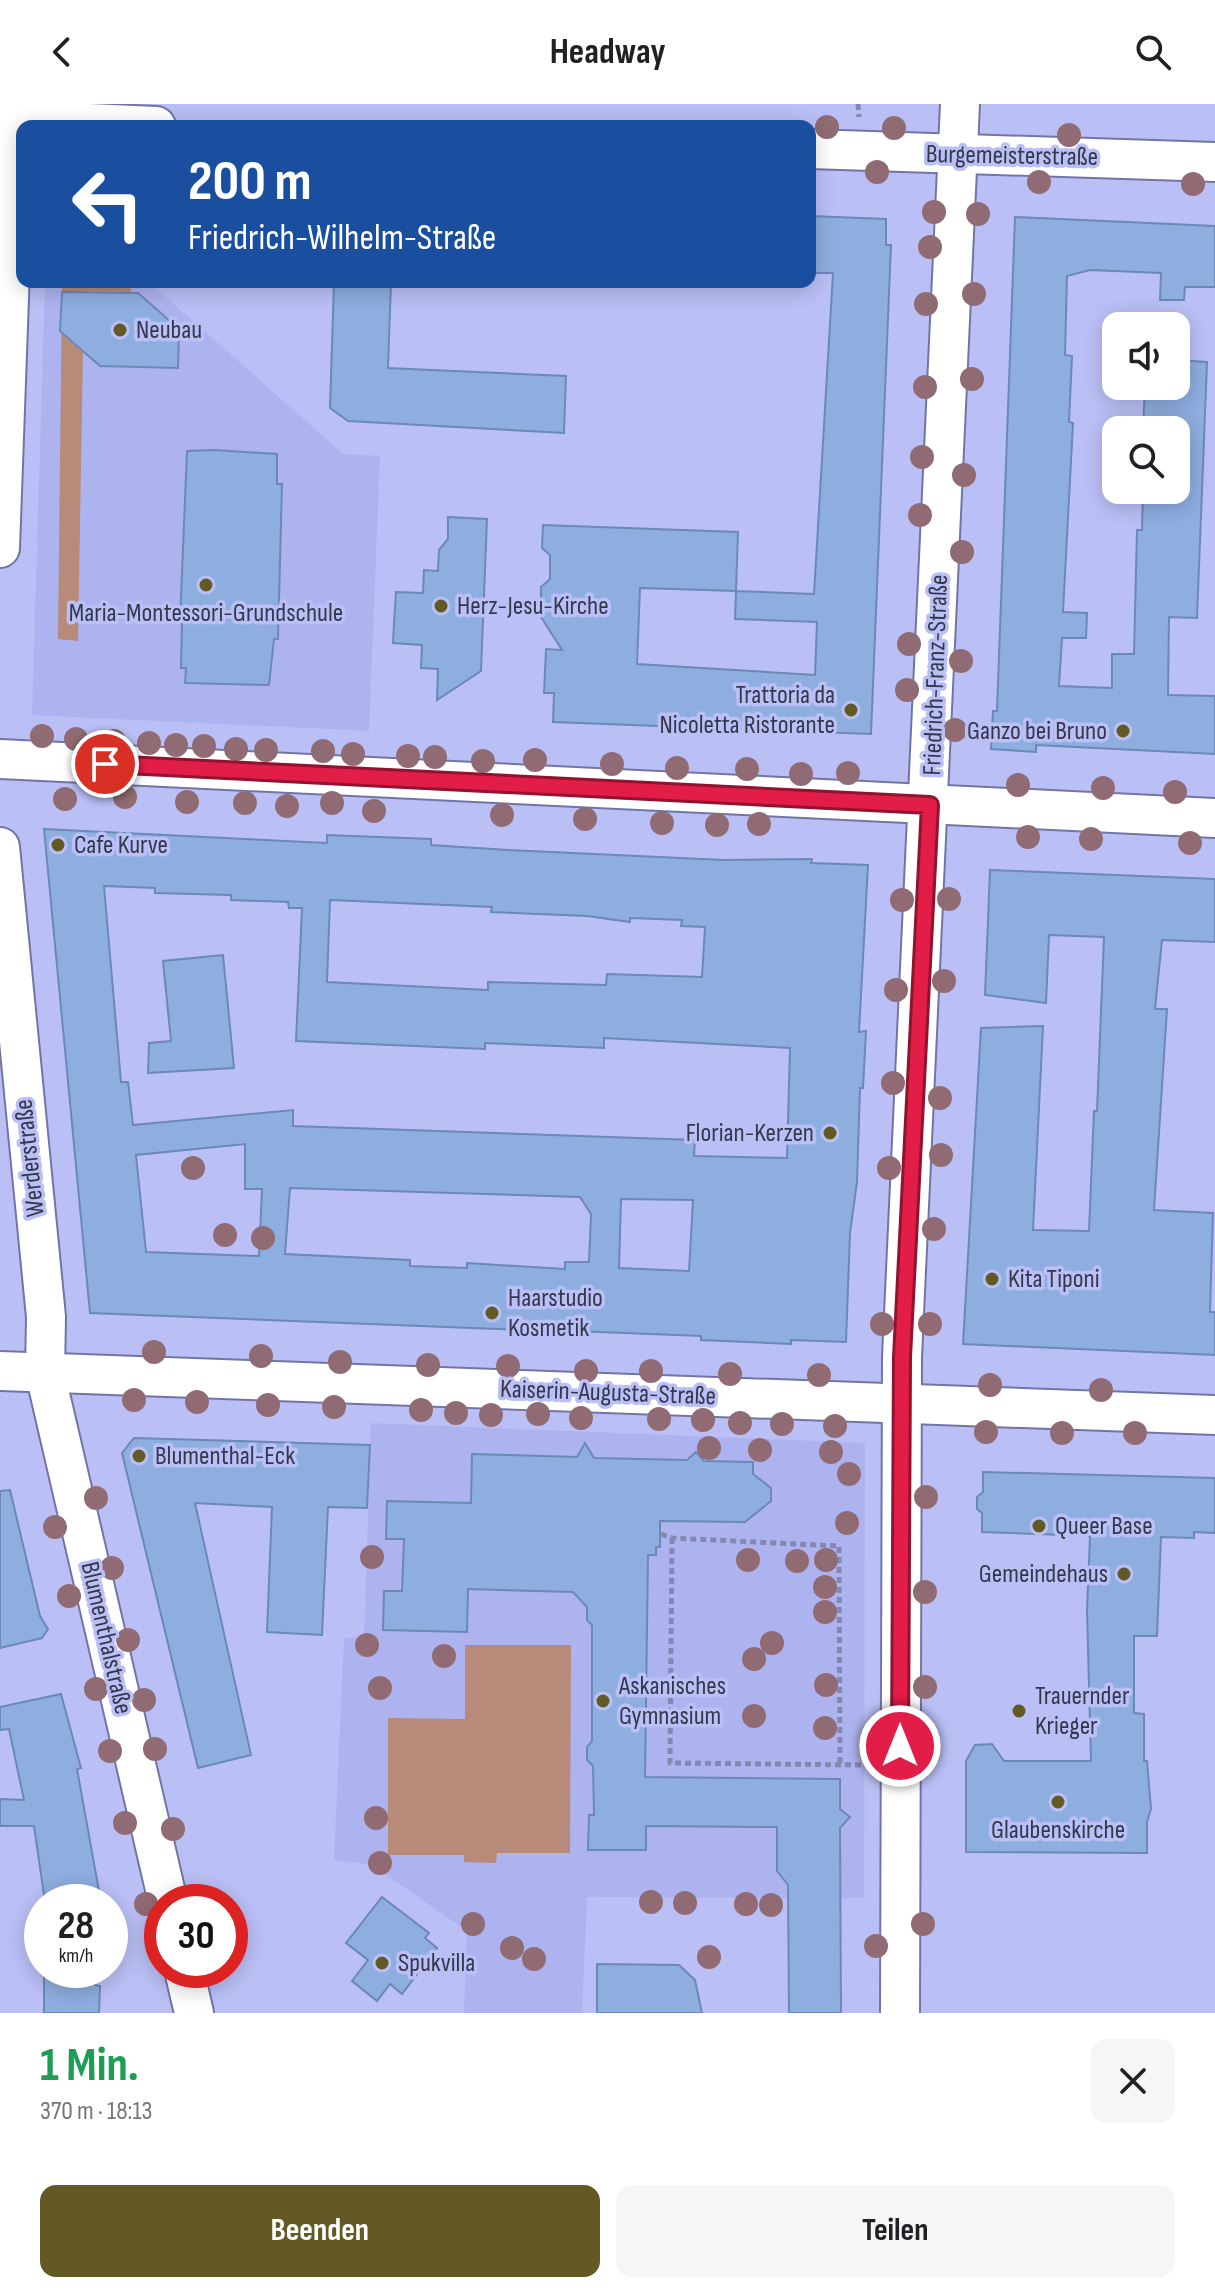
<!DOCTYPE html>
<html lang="de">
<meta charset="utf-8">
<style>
:root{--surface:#fff;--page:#f6f6f6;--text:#202124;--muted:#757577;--accent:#625925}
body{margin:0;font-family:"Sofia Sans Condensed",sans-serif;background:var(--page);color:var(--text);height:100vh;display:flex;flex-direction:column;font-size:30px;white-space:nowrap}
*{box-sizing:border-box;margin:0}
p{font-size:26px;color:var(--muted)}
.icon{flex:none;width:44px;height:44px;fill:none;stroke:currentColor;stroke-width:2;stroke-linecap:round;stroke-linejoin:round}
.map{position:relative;height:1909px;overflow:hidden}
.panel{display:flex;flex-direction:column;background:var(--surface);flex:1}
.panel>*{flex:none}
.banner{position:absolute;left:16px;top:16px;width:800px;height:168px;border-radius:16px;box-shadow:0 4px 20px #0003;background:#1a4fa0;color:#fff;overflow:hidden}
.controls{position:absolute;left:1102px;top:208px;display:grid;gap:16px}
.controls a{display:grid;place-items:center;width:88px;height:88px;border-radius:16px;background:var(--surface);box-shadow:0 4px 20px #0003;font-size:40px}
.speed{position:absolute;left:24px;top:1780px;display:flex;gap:16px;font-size:40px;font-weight:700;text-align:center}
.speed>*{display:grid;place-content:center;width:104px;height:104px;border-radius:50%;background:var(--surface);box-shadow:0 4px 20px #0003;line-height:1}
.speed small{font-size:20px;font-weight:400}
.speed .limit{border:12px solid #d22;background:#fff;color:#111}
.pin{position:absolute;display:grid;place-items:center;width:68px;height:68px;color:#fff;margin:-34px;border:4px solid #fff;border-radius:50%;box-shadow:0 2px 8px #0007}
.me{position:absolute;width:88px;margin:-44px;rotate:0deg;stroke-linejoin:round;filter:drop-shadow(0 0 6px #0008)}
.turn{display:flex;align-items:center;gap:28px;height:168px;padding:0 40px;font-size:36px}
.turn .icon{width:104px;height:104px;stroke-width:2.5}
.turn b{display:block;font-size:56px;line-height:68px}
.round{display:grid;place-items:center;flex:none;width:84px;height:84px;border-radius:16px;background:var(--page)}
.summary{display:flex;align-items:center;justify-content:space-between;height:136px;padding:0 40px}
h1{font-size:48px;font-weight:700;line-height:60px;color:#1e9e55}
.action{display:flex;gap:16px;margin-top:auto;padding:16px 40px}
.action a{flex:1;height:92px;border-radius:16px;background:var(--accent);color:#fff;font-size:32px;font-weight:700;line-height:92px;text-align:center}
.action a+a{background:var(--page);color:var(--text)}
header{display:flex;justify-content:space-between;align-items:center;height:104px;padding:0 40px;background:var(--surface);font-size:36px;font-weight:700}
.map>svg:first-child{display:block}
.built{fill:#adb3ef}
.green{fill:#b88a7a}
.building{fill:#8eaee0;stroke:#6c88b5;stroke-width:2;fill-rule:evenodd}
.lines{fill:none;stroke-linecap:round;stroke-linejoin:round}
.minor-casing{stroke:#7175a6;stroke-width:42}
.path{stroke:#8488b1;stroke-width:5;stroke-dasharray:6 4;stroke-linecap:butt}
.minor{stroke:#fff;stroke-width:38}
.tree{fill:#916b73}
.route-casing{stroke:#92132f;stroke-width:20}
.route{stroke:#e11d48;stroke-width:14}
.poi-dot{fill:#625925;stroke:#bac0f6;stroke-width:3}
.labels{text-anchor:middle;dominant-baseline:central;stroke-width:7;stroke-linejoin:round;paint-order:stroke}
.street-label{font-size:26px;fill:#35374d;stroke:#bac0f6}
.poi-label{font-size:26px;fill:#35374d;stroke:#bac0f6;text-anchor:start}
</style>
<header><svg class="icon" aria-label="back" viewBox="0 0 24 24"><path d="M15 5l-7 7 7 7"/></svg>Headway<svg class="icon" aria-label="search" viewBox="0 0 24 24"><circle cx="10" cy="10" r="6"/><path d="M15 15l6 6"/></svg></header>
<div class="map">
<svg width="1215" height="1909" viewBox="0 0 1215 1909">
<rect width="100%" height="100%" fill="#bac0f6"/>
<g class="built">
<path d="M45,178H149L343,350L380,352L369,627L32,611Z"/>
<path d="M371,1319L865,1339L864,1794L587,1793L582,1909H464L467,1827L372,1761L334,1756L344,1534L364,1533Z"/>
</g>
<g class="green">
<path d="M62,178H131V188L84,187L78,537L58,535Z"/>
<path d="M465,1541H571L570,1749H497L496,1759L464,1758V1751H388V1614L465,1615Z"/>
</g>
<g class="building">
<path d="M810,112L886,115V141H891L871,630L553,618L554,589H544L546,545L562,546L534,502L541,499V483L550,475V451L542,444L543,421L738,428L736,487L814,490L833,169H810ZM640,484L736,487L735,515L817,518L815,571L637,560Z"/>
<path d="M1015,113L1215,122V183H1185L1184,196H1160L1161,169L1090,166L1067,172L1065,251L1072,252L1069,318L1073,319L1063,508L1087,509L1086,534H1062L1059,582L1112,584V550H1134L1137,426H1142L1143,386H1176V326H1143L1145,282H1176V256L1207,258L1197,514L1169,513L1168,591L1215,592V650L1036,641V648L991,645L993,607H997Z"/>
<path d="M334,178H391L388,264L566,272L564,329L348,317L330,304Z"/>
<path d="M62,188L138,189L179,225L178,264L100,262L60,227Z"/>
<path d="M215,346L277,350V380H282L278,535H274L269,581L185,579L186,564H181L182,518H180L187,347Z"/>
<path d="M448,413L487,415L481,567L437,596L438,565L421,564L422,541L393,539L394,519L396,488L423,489L424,466L438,467L439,446L448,435Z"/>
<path d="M44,725L327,739V731L431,735V741L508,746L724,756L812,755L811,759L868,761L859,928L866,927L863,984H860L857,1078L850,1129L846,1238L791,1236V1240L701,1236V1232L548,1226L545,1234L528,1233L525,1226L90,1209ZM104,782L155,784V789L231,791V796L288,798L289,804H302L296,937L485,945V939L604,944V934L790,944L787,1054L694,1052L695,1036L293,1022V1006L133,1021L128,978H121ZM330,796L492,803L491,808L587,812L630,818V814L682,816L681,822L705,823L702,873L607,870L606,881L488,878V886L327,878ZM245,1040V1085H262L259,1152L146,1148L136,1051ZM290,1084L580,1093L591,1110L589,1158H565V1165L467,1159V1164L410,1162V1156L285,1150ZM621,1095L693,1096L689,1167L619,1164Z"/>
<path d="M990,766L1215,775V838L1162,836L1155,905H1167L1154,1106L1213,1109L1210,1208H1215V1251L963,1240L981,924L1043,922L1033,1126L1089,1127L1094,1007H1097L1104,833L1049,831L1046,899L985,891Z"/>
<path d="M223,851L234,964L148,969L149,939L171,937L163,857Z"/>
<path d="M134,1334L370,1341L367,1404L328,1403L322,1531L267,1528L272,1403L195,1399L251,1651L198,1664L122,1349Z"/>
<path d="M585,1339L594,1354L687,1356L696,1348L704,1357L753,1358V1370L771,1384V1397L745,1418L660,1417V1443H656V1451H648L645,1673L840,1675V1705L850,1713L840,1724L841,1909H789L788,1781L777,1767V1723L646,1722V1746H588L589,1711H594L593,1662L587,1656V1643L592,1637V1521L587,1516V1503L573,1488L468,1485L467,1528L383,1526L384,1487H402L404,1435H386L387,1397L471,1399L472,1350L577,1353Z"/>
<path d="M983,1368L1215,1374V1429L1194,1428V1434L1161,1433L1157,1532H1134V1609L1144,1610V1657H1147L1151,1705L1147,1718V1749L966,1748V1657L975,1641L992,1640L1004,1657H1091L1087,1506L1090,1432L982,1428V1409L977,1405V1393L983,1388Z"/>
<path d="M10,1386L40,1512L48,1525L42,1534L0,1544V1387Z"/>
<path d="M61,1590L81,1664L77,1665L101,1798H45L34,1722H0V1695L24,1696L9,1625L0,1626V1603Z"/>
<path d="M382,1793L429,1829L425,1834L437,1844L402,1890L390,1880L377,1897L352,1877L368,1856L346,1839Z"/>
<path d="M597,1860L679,1861L695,1876L702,1909H597Z"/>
<path d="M44,1866H96L95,1881L100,1882L99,1909H44Z"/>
</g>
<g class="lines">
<defs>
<g id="minor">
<path d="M0,15L156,22"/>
<path d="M810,45L1215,58"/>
<path d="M0,444L16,0"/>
<path d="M0,655L1215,714"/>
<path d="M0,743L46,1213L45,1269L168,1798"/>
<path d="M0,1267L1215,1311"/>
<path d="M184,1866L194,1909"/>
<path d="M900,1909L902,1253L960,0"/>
</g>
</defs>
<use href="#minor" class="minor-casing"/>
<g class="path">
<path d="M858,0L859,13"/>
<path d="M661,1430L672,1434L839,1442L840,1660"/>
<path d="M672,1434L670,1659L868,1661"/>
</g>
<use href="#minor" class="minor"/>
</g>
<g class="tree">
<circle cx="827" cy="23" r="12"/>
<circle cx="894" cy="24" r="12"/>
<circle cx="1069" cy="31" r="12"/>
<circle cx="877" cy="68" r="12"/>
<circle cx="1039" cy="78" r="12"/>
<circle cx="1193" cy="80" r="12"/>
<circle cx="934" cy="108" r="12"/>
<circle cx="978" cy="110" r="12"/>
<circle cx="930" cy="143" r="12"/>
<circle cx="974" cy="190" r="12"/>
<circle cx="926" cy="200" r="12"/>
<circle cx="972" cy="275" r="12"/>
<circle cx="925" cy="283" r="12"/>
<circle cx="922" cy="353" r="12"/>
<circle cx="964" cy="371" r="12"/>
<circle cx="920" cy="411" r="12"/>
<circle cx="962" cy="448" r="12"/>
<circle cx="909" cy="540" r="12"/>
<circle cx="961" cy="557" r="12"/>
<circle cx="907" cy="586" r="12"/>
<circle cx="955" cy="626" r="12"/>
<circle cx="42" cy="632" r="12"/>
<circle cx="76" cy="635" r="12"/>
<circle cx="114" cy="637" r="12"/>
<circle cx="149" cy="639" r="12"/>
<circle cx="176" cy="641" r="12"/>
<circle cx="204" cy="642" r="12"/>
<circle cx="236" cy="645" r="12"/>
<circle cx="266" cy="646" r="12"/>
<circle cx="323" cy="647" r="12"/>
<circle cx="353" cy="650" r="12"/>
<circle cx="408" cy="652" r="12"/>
<circle cx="435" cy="653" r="12"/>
<circle cx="535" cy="656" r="12"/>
<circle cx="483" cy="657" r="12"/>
<circle cx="612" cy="660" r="12"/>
<circle cx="677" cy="664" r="12"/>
<circle cx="747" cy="665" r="12"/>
<circle cx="848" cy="669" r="12"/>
<circle cx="801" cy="670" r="12"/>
<circle cx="1018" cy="681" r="12"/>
<circle cx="1103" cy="684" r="12"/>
<circle cx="1175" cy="688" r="12"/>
<circle cx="125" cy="693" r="12"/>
<circle cx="65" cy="695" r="12"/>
<circle cx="187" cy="698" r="12"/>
<circle cx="245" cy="699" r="12"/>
<circle cx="332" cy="699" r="12"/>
<circle cx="287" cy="702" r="12"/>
<circle cx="374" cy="707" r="12"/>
<circle cx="502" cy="711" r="12"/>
<circle cx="585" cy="715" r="12"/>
<circle cx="662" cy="719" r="12"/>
<circle cx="759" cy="720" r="12"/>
<circle cx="717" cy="721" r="12"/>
<circle cx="1028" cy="733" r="12"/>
<circle cx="1091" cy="735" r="12"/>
<circle cx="1190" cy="739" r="12"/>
<circle cx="949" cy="795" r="12"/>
<circle cx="902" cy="796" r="12"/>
<circle cx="944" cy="877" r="12"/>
<circle cx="896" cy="886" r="12"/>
<circle cx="893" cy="979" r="12"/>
<circle cx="940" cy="994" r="12"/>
<circle cx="941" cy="1051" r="12"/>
<circle cx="193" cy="1064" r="12"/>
<circle cx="889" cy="1064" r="12"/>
<circle cx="934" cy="1125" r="12"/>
<circle cx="225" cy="1131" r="12"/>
<circle cx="263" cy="1134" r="12"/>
<circle cx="882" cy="1220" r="12"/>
<circle cx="930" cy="1220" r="12"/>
<circle cx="154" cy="1248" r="12"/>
<circle cx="261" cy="1252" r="12"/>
<circle cx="340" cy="1258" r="12"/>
<circle cx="428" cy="1261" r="12"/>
<circle cx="508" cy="1262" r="12"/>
<circle cx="586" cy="1267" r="12"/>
<circle cx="651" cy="1267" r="12"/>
<circle cx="730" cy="1270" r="12"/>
<circle cx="819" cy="1271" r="12"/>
<circle cx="990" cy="1281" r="12"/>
<circle cx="1101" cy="1286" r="12"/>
<circle cx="134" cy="1296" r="12"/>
<circle cx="197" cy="1298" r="12"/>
<circle cx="268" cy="1301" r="12"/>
<circle cx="334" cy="1303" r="12"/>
<circle cx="421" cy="1306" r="12"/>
<circle cx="456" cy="1309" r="12"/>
<circle cx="538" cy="1310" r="12"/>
<circle cx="491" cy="1311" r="12"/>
<circle cx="581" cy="1314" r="12"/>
<circle cx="659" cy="1315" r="12"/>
<circle cx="703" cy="1316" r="12"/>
<circle cx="740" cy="1319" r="12"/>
<circle cx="782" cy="1320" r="12"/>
<circle cx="835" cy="1322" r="12"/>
<circle cx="986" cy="1328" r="12"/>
<circle cx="1062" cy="1329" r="12"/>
<circle cx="1135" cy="1329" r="12"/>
<circle cx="709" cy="1344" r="12"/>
<circle cx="760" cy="1346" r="12"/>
<circle cx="831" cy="1348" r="12"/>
<circle cx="849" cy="1370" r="12"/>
<circle cx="926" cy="1393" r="12"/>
<circle cx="96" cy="1394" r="12"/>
<circle cx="847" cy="1419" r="12"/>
<circle cx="55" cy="1423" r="12"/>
<circle cx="372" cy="1453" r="12"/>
<circle cx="748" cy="1456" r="12"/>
<circle cx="826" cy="1456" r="12"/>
<circle cx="797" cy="1457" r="12"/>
<circle cx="112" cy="1464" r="12"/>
<circle cx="825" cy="1483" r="12"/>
<circle cx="925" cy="1488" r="12"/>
<circle cx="69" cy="1492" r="12"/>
<circle cx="825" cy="1508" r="12"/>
<circle cx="128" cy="1536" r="12"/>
<circle cx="772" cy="1539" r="12"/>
<circle cx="367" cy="1541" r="12"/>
<circle cx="444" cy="1552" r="12"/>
<circle cx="754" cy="1555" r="12"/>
<circle cx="826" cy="1581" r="12"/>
<circle cx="925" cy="1583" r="12"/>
<circle cx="380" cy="1584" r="12"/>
<circle cx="96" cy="1585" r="12"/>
<circle cx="144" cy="1596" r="12"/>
<circle cx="754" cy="1612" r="12"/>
<circle cx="825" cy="1624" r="12"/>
<circle cx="155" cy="1645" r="12"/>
<circle cx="110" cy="1647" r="12"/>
<circle cx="376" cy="1714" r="12"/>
<circle cx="125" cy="1719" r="12"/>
<circle cx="173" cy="1725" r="12"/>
<circle cx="380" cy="1759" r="12"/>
<circle cx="651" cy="1798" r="12"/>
<circle cx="685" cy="1799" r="12"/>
<circle cx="146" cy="1800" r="12"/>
<circle cx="746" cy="1800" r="12"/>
<circle cx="771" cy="1801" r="12"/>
<circle cx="473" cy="1820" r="12"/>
<circle cx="923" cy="1820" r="12"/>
<circle cx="876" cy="1842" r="12"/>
<circle cx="512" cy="1844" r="12"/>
<circle cx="709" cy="1853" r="12"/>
<circle cx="534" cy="1855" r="12"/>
</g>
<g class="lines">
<defs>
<path id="route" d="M105,660L930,701L902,1253L900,1642"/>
</defs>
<use href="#route" class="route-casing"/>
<use href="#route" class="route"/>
</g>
<g class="poi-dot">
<circle cx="120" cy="226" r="8"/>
<circle cx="206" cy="481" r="8"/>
<circle cx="441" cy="502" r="8"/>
<circle cx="851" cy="606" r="8"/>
<circle cx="1123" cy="627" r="8"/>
<circle cx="58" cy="741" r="8"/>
<circle cx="830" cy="1029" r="8"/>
<circle cx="992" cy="1175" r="8"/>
<circle cx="492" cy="1209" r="8"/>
<circle cx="139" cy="1352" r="8"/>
<circle cx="1039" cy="1422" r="8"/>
<circle cx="1124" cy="1470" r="8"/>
<circle cx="603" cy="1597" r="8"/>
<circle cx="1019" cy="1607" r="8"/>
<circle cx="1058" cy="1698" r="8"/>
<circle cx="382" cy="1859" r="8"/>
</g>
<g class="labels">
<g class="street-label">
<text transform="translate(1012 52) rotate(1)">Burgemeisterstraße</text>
<text transform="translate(936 571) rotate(-88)">Friedrich-Franz-Straße</text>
<text transform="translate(30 1054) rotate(-96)">Werderstraße</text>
<text transform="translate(608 1289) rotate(2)">Kaiserin-Augusta-Straße</text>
<text transform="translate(106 1534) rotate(77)">Blumenthalstraße</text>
</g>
<g class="poi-label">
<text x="136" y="226">Neubau</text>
<text x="457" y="502">Herz-Jesu-Kirche</text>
<text x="206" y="509" text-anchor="middle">Maria-Montessori-Grundschule</text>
<text x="835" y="591" text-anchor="end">Trattoria da<tspan x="835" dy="30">Nicoletta Ristorante</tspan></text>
<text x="1107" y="627" text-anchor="end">Ganzo bei Bruno</text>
<text x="74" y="741">Cafe Kurve</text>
<text x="814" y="1029" text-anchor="end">Florian-Kerzen</text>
<text x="1008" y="1175">Kita Tiponi</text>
<text x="508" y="1194">Haarstudio<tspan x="508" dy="30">Kosmetik</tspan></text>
<text x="155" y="1352">Blumenthal-Eck</text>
<text x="1055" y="1422">Queer Base</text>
<text x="1108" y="1470" text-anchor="end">Gemeindehaus</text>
<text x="619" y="1582">Askanisches<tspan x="619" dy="30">Gymnasium</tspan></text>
<text x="1035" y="1592">Trauernder<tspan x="1035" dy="30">Krieger</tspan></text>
<text x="1058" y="1726" text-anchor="middle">Glaubenskirche</text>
<text x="398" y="1859">Spukvilla</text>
</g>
</g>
</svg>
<div class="controls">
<a><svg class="icon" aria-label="sound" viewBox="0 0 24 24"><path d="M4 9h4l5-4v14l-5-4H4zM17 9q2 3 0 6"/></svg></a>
<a><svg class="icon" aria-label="search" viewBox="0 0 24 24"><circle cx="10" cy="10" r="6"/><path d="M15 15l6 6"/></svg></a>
</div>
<div class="speed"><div>28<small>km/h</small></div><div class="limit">30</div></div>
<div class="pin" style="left:105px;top:660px;background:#d93025"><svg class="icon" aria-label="arrive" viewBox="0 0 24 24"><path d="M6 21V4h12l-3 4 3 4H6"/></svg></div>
<svg class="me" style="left:900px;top:1642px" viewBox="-20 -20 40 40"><circle r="17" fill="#e11d48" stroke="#fff" stroke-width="3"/><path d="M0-11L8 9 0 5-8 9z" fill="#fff"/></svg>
<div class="banner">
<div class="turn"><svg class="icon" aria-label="left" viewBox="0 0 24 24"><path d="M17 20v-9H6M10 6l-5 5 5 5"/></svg><div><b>200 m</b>Friedrich-Wilhelm-Straße</div></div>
</div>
</div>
<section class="panel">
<div class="summary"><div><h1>1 Min.</h1><p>370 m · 18:13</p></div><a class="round"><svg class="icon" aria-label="close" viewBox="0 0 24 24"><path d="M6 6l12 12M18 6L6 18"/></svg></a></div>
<div class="action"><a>Beenden</a><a>Teilen</a></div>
</section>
